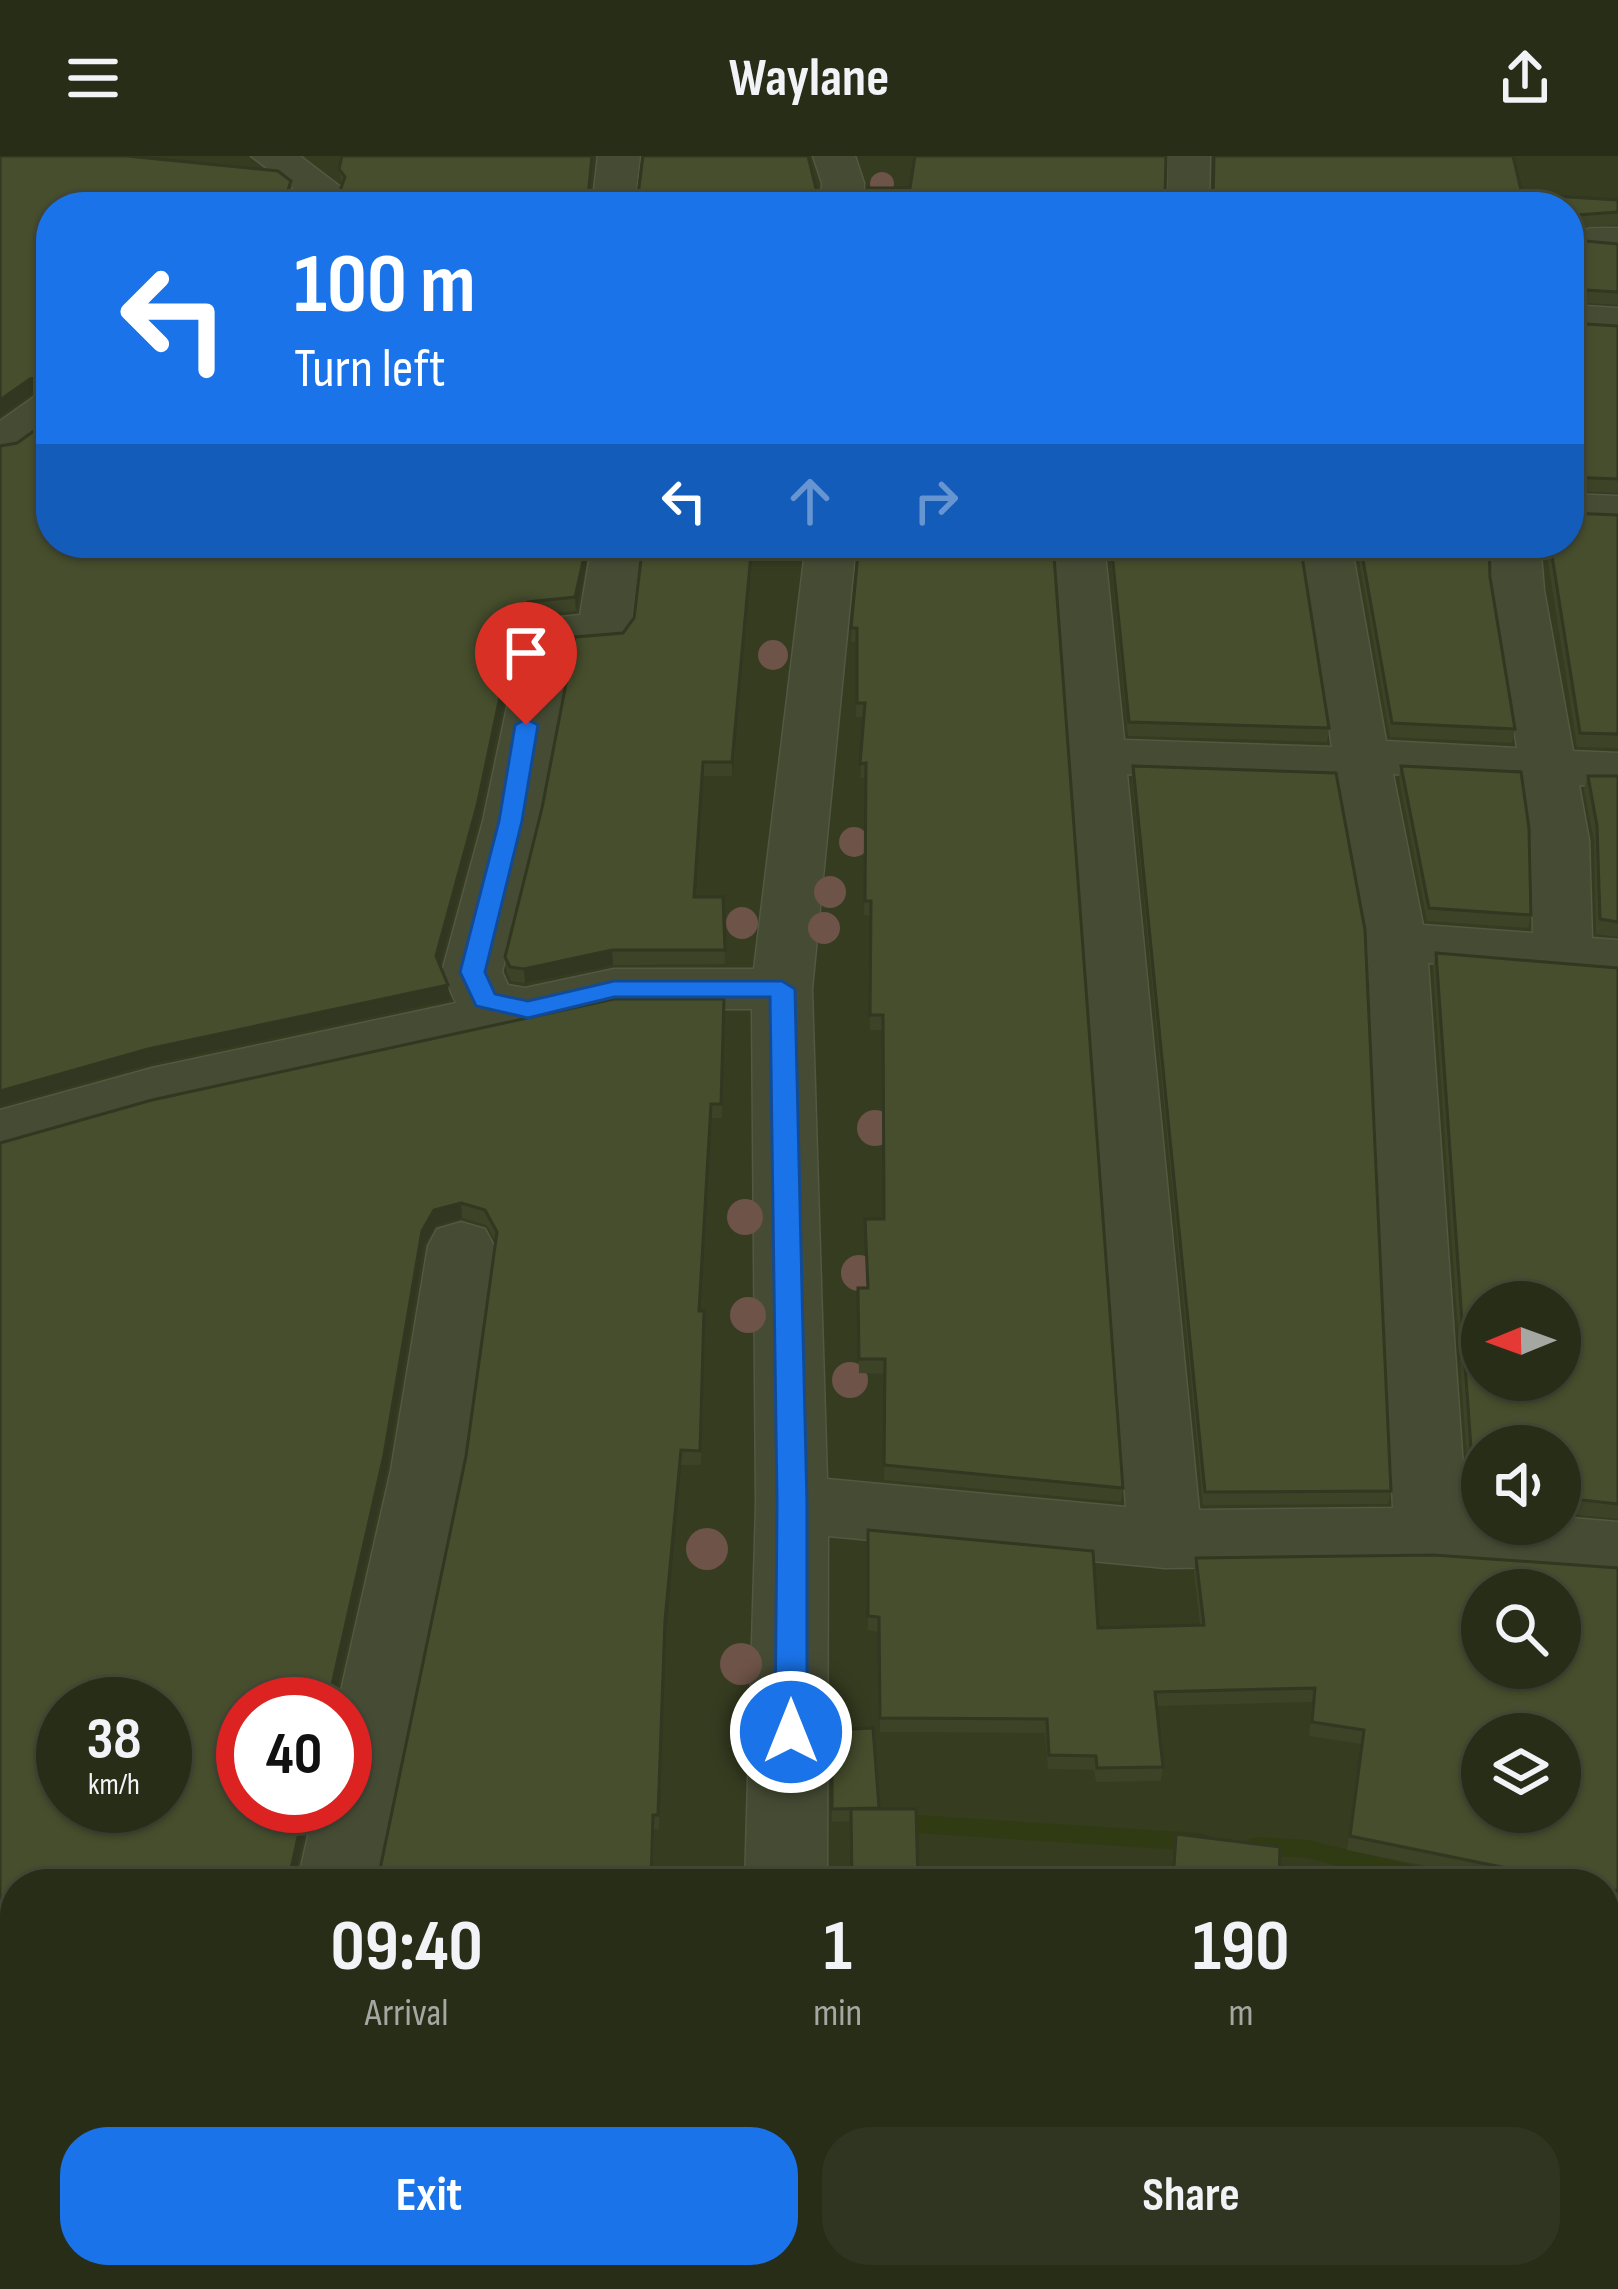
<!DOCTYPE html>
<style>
:root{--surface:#282d18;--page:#303521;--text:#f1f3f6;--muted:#a5a8a2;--line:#444937;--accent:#1a73e8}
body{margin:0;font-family:"Sofia Sans Condensed",sans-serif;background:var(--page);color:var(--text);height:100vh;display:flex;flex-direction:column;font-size:45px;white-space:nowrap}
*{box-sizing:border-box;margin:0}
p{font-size:39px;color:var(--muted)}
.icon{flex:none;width:66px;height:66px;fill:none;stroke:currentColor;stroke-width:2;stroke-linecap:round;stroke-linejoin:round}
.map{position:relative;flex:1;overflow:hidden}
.drawer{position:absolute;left:0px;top:1713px;width:1620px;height:420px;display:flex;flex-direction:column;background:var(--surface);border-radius:48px 48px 0 0;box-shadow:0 3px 9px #0004,0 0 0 3px var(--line)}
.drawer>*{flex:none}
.top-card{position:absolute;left:36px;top:36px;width:1548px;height:366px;border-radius:48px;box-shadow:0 3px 9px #0004,0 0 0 3px var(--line);background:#1a73e8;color:#fff;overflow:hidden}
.needle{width:78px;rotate:269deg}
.fabs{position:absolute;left:1461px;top:1125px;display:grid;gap:24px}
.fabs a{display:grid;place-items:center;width:120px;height:120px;border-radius:50%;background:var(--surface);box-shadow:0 3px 9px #0004,0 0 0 3px var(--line);font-size:60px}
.speed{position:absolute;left:36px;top:1521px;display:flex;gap:24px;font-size:60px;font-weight:700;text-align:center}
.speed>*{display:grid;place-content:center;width:156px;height:156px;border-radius:50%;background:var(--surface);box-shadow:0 3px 9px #0004,0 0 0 3px var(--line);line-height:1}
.speed small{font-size:30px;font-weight:400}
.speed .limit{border:18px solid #d22;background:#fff;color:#111}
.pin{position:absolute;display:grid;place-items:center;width:102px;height:102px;color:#fff;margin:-123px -51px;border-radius:50% 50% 50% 0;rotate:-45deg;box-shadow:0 0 12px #0007}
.pin .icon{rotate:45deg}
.me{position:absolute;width:132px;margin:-66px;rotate:0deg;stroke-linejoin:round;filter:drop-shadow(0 0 9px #0008)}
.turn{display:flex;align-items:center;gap:42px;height:252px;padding:0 60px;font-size:54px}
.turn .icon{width:156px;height:156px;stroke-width:2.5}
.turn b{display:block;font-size:84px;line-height:102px}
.lanes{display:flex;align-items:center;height:114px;padding:0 60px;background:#0003;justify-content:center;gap:60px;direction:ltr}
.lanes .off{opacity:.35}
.eta{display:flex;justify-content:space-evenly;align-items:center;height:204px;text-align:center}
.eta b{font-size:72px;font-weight:700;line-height:84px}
.action{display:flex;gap:24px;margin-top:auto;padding:24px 60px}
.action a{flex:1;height:138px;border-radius:48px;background:var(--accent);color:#fff;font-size:48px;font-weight:700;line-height:138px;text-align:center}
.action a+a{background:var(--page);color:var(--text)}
header{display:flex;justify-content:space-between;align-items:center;height:156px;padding:0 60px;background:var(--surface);font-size:54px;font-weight:700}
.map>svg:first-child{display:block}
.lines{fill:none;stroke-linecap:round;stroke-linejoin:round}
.stream{fill:#303b13;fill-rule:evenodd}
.minor-casing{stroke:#525841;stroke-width:3}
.minor{fill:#464c34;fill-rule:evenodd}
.tree{fill:#6d5348}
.wall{fill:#3c4327;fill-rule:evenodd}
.shaded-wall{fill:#313720}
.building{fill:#464e2d;stroke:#313720;stroke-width:3;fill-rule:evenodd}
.route{fill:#1a73e8;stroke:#114b97;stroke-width:3}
</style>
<header><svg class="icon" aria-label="menu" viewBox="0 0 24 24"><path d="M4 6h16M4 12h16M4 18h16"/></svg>Waylane<svg class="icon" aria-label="share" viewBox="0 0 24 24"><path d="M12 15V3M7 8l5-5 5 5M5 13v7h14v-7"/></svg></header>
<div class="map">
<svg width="1618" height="2133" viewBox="0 0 1618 2133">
<rect width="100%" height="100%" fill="#353c20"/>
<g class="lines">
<g class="stream">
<path d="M899,1658L1199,1677L1207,1679L1210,1686L1207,1693L1199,1695L899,1676L891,1674L888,1667L891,1660Z"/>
<path d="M1257,1681L1307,1684L1449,1718L1457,1721L1460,1728H1410L1307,1702L1257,1699L1249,1697L1246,1690L1249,1683Z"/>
</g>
<defs>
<g id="minor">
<path d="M251,0H300L342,32L335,51H293L298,36Z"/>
<path d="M598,0H640L634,51H592Z"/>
<path d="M813,0H855L864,27L863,51H821L822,27Z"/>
<path d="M1168,0H1210L1209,51H1167Z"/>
<path d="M1591,72H1618V98L1576,94L1569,85L1576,76Z"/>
<path d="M1569,149L1618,152V180L1569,177Z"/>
<path d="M51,237V273L17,297L0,301V265L34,241Z"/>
<path d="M1569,338L1618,340V370L1569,368Z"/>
<path d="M592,387H642L630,475L623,486L572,491L539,665L502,816L508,829L525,832L614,813H754L806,387H856L812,833L827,1323L1126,1351L1054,387H1104L1124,584L1332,591L1301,387H1351L1386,585L1517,592L1492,434L1490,387H1540L1544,434L1573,595L1618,597V631L1579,629L1589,684L1592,782L1618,784V822L1428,807L1466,1354L1482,1355V1368H1560V1361L1618,1366V1424L1431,1409L1165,1412L828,1380L827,1728H745L756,1348L752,853H614L154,954L0,998V954L152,912L456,847L442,816L483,665L523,475L530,464L580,459ZM1127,618L1338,625L1367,786L1393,1352L1199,1354ZM1393,618L1522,625L1531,684L1533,777L1423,769Z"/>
<path d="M461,1066L485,1073L494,1090L463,1314L379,1728H297L315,1650H345V1548H338L391,1314L428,1090L437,1073Z"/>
<path d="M0,1855L15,1856V1934L0,1933Z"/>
<rect x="1605" y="1971" width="13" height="82"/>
</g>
</defs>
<use href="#minor" class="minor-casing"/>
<use href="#minor" class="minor"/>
</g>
<g class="tree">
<circle cx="882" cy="28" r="12"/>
<circle cx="773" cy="499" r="15"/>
<circle cx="854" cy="686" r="15"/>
<circle cx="830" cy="736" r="16"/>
<circle cx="742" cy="767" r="16"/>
<circle cx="824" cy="772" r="16"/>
<circle cx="875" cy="972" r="18"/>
<circle cx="745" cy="1061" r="18"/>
<circle cx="859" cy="1117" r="18"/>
<circle cx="748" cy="1159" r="18"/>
<circle cx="850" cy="1224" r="18"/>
<circle cx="707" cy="1393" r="21"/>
<circle cx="741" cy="1508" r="21"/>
</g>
<g class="wall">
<path d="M0,0L291,25V43L338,40L342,28L339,13L593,0L590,41L633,43L1212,41L1213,0H1513L1522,38L1618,44V69L1575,72L1570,77L1575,84L1618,88V149L51,51L33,237L0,260Z"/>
<path d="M1569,167L1618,170V337L1569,335Z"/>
<path d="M1618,359V592L1577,591L1545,387H1569Z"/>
<path d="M591,387L576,455L530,460L519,474L479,664L439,809L450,844L151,908L0,950Z"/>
<path d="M859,387L1123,1332L1121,1346L884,1324L885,1218L859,1217L858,1132H867L865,1063H884L883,874H870V760L864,759L866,622H860L864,561H856L857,486H851Z"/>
<path d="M1109,387H1300L1329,572L1327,586L1128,580Z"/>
<path d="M1356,387H1489L1490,421L1515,573L1512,587L1390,581Z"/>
<path d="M752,400L732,620H703L696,741H723L725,808L613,809L525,827L511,825L507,816L505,801L623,477L634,462Z"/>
<path d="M1133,610L1391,1335L1388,1348L1203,1349L1132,623Z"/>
<path d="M1401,610L1531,759L1528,772L1427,765L1399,623Z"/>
<path d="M1588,620H1618V781L1596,778L1594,684L1584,634Z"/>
<path d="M1436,797L1618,812V1363L1560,1357V1290H1482V1351L1470,1350L1433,812Z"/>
<path d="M724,843L722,962H711L701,1155L705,1169L701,1309H681L666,1479L659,1673H654L653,1728H15V1796L0,1793V987ZM462,1062L486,1069L496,1085L466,1300L379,1718L297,1717L311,1650L243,1548H340L336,1537L387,1313L424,1089L436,1069Z"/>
<path d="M868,1374L1098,1472L1200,1469L1194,1416L1196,1402L1618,1412V1950L1605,1952V1728H1513L1347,1694L1361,1588L1309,1580L1312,1546L1157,1550L1163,1611L1161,1625L1096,1626L1094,1614L1048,1613L1045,1577L880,1576L879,1476L868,1474Z"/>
<path d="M832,1574L879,1653L851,1665L832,1666Z"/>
</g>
<g class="shaded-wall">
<path d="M1577,59L1575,72L1569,79V70Z"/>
<path d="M51,220V234L33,237L0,260V244L30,223Z"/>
<path d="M587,387H591L576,455L575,441Z"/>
<path d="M752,387V400L732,620V606Z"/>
<path d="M528,446L530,460L519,474L479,664L438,815L436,800L517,460Z"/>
<path d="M703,606V620L695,755L694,741Z"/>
<path d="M612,794L613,809L525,827L524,813Z"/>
<path d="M448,829L450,844L151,908L0,950V935L148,893Z"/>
<path d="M711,948V962L700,1169L699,1155Z"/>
<path d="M461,1047L462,1062L436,1069L424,1089L387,1313L334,1547L331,1533L422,1075L434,1054Z"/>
<path d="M681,1294V1309L666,1479L659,1673L665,1464Z"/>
<path d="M305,1650H311L294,1728L290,1717Z"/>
</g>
<g class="building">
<path d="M0,0H127L278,15L291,25L287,37L291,43L338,40L345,21L339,13L342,0H592L588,41L633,43L638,39L643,0H808L818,41L863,43L868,32H910L915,0H1166L1165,41H1213L1214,0H1513L1522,38L1618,44V56L1577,59L1569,70V51H51V220L30,223L0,244Z"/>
<path d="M1569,75L1575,84L1618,88V136L1569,133Z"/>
<path d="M1569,167L1618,170V323L1569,321Z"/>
<path d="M51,236V387H587L575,441L528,446L517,460L477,650L436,800L448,829L148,893L0,935V290L17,287L51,263Z"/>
<path d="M1569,357L1618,359V578L1580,577L1550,387H1569Z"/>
<path d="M643,387H752L732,606H703L694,741H723L725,794H612L524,813L510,811L505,801L542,652L575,481L623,477L634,462Z"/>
<path d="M859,387H1053L1123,1332L884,1309L885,1203H859L858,1132H868L865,1063H884L883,859H870L871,745H865L866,607L860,608L865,547H857V472H851Z"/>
<path d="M1111,387H1300L1329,572L1129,566Z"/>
<path d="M1360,387H1489L1490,421L1515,573L1392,567Z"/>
<path d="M1133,610L1336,617L1365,774L1391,1335L1205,1336Z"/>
<path d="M1401,610L1521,616L1529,672L1531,759L1429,752Z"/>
<path d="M1588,620H1618V766L1600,763L1597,670Z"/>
<path d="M1436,797L1618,812V1348L1565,1342L1560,1349V1290H1482V1337L1474,1335ZM1482,1146H1560V1224H1482Z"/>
<path d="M614,843H724L721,948H711L699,1155H704L700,1295L681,1294L665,1464L658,1659H653L651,1728H15V1784L0,1780V987L152,944ZM461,1047L485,1054L497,1076L466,1300L379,1718L290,1717L305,1650H243V1548H338V1538L331,1533L384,1299L422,1075L434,1054ZM63,1548H165V1650H63Z"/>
<path d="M868,1374L1093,1395L1098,1472L1204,1469L1196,1402L1434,1399L1618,1412V1735L1605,1732V1728H1584L1350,1680L1364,1574L1312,1566L1315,1532L1155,1536L1163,1611L1097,1612L1096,1600L1049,1599L1047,1563L880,1562L879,1461L868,1460ZM1482,1434H1560V1512H1482ZM1482,1578H1560V1656H1482Z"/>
<path d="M873,1572L879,1652L832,1653V1574Z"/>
<path d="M851,1653H916L918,1728H852Z"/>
<path d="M1176,1678L1280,1691L1279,1728H1173Z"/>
<path d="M1618,1742V1938L1605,1939V1743Z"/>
</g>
<path class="route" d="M526,563L538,569L522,665L485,816L495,838L528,845L614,825H782L795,833L807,1348V1576L802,1586L791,1590L779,1586L775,1576L777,1348L770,841H614L528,862L476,850L460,816L499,665L515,569Z"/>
</svg>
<div class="fabs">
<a><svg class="needle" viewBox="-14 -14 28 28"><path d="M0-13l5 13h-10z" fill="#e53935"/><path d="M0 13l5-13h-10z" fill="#a5a8a2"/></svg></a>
<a><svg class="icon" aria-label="sound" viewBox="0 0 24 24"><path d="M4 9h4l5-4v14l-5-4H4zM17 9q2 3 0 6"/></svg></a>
<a><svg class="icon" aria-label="search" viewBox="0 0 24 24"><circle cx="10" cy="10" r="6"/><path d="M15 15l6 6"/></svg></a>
<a><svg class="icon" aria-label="layers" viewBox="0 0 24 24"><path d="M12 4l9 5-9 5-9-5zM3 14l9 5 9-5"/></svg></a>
</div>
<div class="speed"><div>38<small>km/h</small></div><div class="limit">40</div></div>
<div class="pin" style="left:526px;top:569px;background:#d93025"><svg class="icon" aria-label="arrive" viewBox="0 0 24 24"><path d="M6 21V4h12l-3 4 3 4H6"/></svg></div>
<svg class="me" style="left:791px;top:1576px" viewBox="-20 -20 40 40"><circle r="17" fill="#1a73e8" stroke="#fff" stroke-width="3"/><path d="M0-11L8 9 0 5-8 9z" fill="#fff"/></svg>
<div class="top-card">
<div class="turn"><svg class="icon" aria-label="left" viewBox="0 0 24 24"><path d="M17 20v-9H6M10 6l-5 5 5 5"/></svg><div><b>100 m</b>Turn left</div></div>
<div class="lanes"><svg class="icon" aria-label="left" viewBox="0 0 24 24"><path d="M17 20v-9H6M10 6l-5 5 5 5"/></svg><svg class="icon off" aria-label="ahead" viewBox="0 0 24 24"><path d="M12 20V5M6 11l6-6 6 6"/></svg><svg class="icon off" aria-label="right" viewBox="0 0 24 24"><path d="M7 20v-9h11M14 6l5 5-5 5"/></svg></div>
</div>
<section class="drawer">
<div class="eta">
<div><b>09:40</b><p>Arrival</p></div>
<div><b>1</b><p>min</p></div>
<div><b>190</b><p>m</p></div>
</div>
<div class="action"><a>Exit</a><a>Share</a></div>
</section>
</div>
